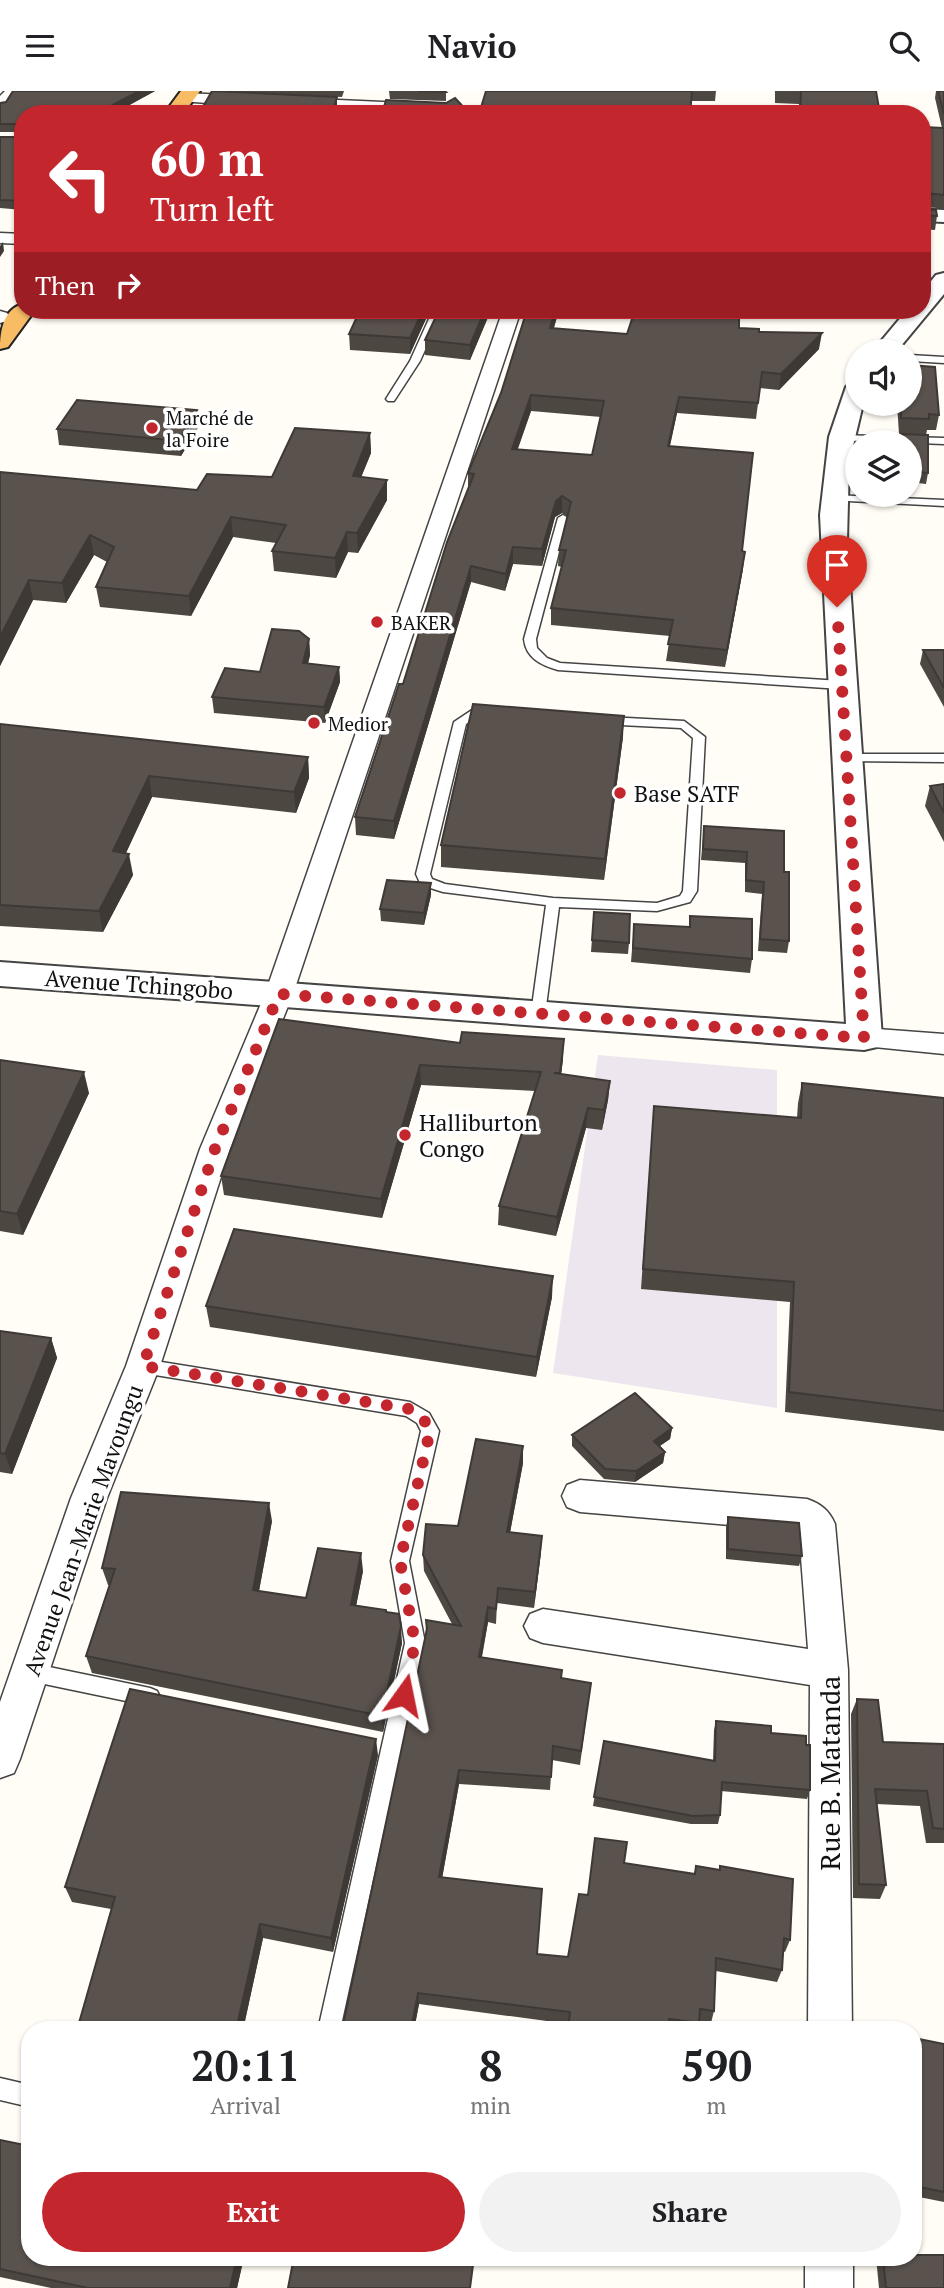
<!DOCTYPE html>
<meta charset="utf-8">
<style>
:root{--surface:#fff;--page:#f2f2f2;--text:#202124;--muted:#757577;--accent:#c4262e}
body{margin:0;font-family:"PT Serif",serif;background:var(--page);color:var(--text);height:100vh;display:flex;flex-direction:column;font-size:26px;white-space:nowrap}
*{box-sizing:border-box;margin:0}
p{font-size:23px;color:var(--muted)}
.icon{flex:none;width:38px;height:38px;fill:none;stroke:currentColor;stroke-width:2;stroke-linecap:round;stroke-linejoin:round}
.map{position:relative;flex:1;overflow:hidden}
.panel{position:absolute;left:21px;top:1930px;width:901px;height:245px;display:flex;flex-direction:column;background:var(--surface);border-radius:28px;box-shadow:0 2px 5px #0004}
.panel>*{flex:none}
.banner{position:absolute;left:14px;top:14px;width:917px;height:214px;border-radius:28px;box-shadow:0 2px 5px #0004;background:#c4262e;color:#fff;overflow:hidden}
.buttons{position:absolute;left:845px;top:248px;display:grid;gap:14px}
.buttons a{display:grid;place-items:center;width:77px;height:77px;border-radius:50%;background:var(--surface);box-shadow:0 2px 5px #0004;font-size:35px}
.pin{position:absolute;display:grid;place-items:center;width:60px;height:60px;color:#fff;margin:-72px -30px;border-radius:50% 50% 50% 0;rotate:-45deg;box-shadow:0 0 7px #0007}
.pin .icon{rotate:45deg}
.me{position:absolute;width:77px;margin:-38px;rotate:12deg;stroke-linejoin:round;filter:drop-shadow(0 0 5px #0008)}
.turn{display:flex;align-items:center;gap:24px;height:147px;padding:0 21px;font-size:32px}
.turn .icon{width:91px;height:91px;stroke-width:2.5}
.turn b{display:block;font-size:49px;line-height:60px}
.then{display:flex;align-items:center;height:66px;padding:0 21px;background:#0003;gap:14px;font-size:26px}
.eta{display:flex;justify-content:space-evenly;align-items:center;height:119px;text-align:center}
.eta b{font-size:42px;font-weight:700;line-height:49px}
.button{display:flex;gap:14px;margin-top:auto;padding:14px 21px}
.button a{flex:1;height:80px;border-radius:42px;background:var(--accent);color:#fff;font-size:28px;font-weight:700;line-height:80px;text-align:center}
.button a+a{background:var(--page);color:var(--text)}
header{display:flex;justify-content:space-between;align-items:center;height:91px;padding:0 21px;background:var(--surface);font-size:32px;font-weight:700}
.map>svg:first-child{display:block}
.industrial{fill:#eee6ef}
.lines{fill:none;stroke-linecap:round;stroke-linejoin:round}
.service-casing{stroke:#444;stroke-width:3}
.minor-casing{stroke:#444;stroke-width:3}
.tertiary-casing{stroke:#444;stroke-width:4}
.trunk-casing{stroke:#222;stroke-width:4}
.service{fill:#fff;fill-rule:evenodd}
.minor{fill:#fff;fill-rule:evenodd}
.tertiary{fill:#fff;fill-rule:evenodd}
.trunk{fill:#f7bc64;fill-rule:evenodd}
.wall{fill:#4d4742;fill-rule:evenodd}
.shaded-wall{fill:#3f3936}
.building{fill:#5a524d;stroke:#3f3936;stroke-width:2;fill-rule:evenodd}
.route{stroke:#c4262e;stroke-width:12;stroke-dasharray:0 21.6}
.poi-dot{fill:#c4262e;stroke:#fff;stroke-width:2.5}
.labels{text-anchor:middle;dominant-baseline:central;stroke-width:7;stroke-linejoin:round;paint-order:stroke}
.far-poi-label{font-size:19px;fill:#111;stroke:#fff;text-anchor:start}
.poi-label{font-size:23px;fill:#111;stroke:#fff;text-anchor:start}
.street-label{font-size:23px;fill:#111;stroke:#fff}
.near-street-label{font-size:28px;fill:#111;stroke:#fff}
</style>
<header><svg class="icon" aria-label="menu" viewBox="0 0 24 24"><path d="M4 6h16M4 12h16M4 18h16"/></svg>Navio<svg class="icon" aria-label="search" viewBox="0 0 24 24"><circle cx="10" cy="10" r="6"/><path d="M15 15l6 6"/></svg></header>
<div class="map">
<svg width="944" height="2197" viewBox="0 0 944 2197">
<rect width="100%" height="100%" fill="#fffdf5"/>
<path class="industrial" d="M598,964L777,979V1317L553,1282Z"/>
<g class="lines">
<defs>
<g id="service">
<path d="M433,219H443L420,270L394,310H388L386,308L410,270Z"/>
<path d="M910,264L944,266V272L910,270Z"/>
<path d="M839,344L944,347V353L835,349L834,347Z"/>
<path d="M833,404L944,409V415L829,409L828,407Z"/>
<path d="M563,424L568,427L536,548L537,557L547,567L560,572L841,590L847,594L841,598L558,579C541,574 526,567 524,548L558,427Z"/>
<path d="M472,619L684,630L705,646L697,800L690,811L657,820L559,816L545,923L538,928L531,923L546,814L443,801L421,794L416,783L454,631ZM475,627L681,637L693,647L683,800L680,805L657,812L553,807L445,793L432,788L430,783L466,633Z"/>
<path d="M849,663H944V671L845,670L843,667Z"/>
<path d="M143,1268L410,1311L429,1322L439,1340L409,1470L425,1552L340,1939H318L405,1552L391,1470L421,1340L417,1332L406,1325L143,1282L137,1280L134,1275L137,1270Z"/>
<path d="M30,1572L150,1597L157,1600L160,1606L157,1612L150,1615L30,1590L23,1587L20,1581L23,1575Z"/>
<path d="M0,1987L30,1994V2016L0,2009Z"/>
</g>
<g id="minor">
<path d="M5,0H20L5,17L0,19V5Z"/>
<path d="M185,2L249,5L257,10L249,15L180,10L177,7Z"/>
<path d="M294,7L427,13L435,18L427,23L289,15L286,12Z"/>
<path d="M0,142L23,143V153L0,152Z"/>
<path d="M503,219H521L293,903L230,1058L160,1275L107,1407L20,1668L14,1682L0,1687V1611L71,1407L126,1275L200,1058L265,903Z"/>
<path d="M0,220L7,222L10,226L7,230L0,232Z"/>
<path d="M864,937L944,943V963L854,954L849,947L854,940Z"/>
<path d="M580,1389L807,1408C821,1413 829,1419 835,1433L848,1579L852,1939H808L810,1594L543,1552L530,1547L524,1535L530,1523L543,1518L808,1558L799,1440L580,1421L567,1416L562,1405L567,1394Z"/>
<rect x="805" y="2166" width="48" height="31"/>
</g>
<g id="tertiary">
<path d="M922,118L944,119V131L922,130Z"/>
<path d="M944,182V203L896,261H872L907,219H922V201L936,184Z"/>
<path d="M858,289V313H863L849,372L847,450L882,947L877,956L864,959L0,895V871L846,933L820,424L829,346L846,296L850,291Z"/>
</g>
<g id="trunk">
<path d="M181,0H200L183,23H164Z"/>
<path d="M23,213V219H35L8,256L0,258C0,241 3,218 23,213Z"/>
</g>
</defs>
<use href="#service" class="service-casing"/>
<use href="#minor" class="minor-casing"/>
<use href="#tertiary" class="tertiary-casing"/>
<use href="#trunk" class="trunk-casing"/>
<use href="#service" class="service"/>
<use href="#minor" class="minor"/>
<use href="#tertiary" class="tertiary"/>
<use href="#trunk" class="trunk"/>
</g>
<g class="wall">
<path d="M13,0H155L113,23H23V41H0V12L6,11Z"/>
<path d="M220,0H344L342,6Z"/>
<path d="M389,0H445L446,1V10L390,8Z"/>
<path d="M486,0H716L715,10H692L690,23H479Z"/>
<path d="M775,0H876L880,23H799V13L775,12Z"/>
<path d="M936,0H944V118L923,115V118L937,125L935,139L922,138V36L942,37L935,7Z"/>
<path d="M338,20L337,23H201L200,21Z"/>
<path d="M0,46H23V119L0,117Z"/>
<path d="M360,219H430L410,263L350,259L349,243Z"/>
<path d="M439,219H491L470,269L425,264V249Z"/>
<path d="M559,219L554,237L627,243L739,237L759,241L819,258L779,299L760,297L756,328L677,322L670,355L742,460L743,478L725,576L666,570L670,545L551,534V517L562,476L558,475L559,459L567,426L562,422L555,426L542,475L513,473L505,500L471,491L394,748L356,744L355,726L403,593L468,398V382L501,302ZM531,320L601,326L592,364L517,359Z"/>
<path d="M897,313H910L939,324L936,339H927L926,344L899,343Z"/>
<path d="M199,335L181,365L59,354L57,338Z"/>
<path d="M370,342L371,362L361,386L387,409L358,462L348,461L336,487L274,480L272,460L276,452L233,446L191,525L100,516L96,496L107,471L94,464L66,512L33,509L0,575V381L197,399L272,386Z"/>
<path d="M901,343L928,344V382L926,393L910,391V352H879V348L900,349Z"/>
<path d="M309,548L310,564L308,573L339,576L340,591L325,632L214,622L212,606L260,581Z"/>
<path d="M923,559H944V616L920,573Z"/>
<path d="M0,633L308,666L309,687L296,722L152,706L126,762L133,784L103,841L0,835Z"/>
<path d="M623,646L604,789L441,776V754Z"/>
<path d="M944,693V751L925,715L930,695Z"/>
<path d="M704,735L784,781L789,850L787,862L758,860L762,803L745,801V772L701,769Z"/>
<path d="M431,792V804L424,834L381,830L380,818Z"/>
<path d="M594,821L629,852L628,863L591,861Z"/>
<path d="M690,825L752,868L750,882L631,871L634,833L689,836Z"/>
<path d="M279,928L563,968L561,983L610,990L608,1009L602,1039L586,1037L556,1145L498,1134L499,1115L535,1000L421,994L382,1127L224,1104L221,1085Z"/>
<path d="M0,969L89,1002L23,1144L0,1140Z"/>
<path d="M802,992L944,1007V1340L785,1321L790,1211L641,1198L654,1015L797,1027L798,1012Z"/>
<path d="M552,1206L536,1286L210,1236L206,1215Z"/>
<path d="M0,1240L51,1247L57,1267L12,1383L0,1381Z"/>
<path d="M672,1337L670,1348L660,1355L665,1361L663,1372L635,1391L604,1388L572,1355V1344Z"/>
<path d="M523,1372L510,1442L541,1461L534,1517L497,1512L496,1533L488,1531L482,1566L562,1579V1587L591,1592L580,1674L552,1669L550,1699L459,1693L442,1787L537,1863L568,1866L588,1804L624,1772L694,1783L696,1775L719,1779L720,1775L790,1849L785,1861L783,1860L782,1879L777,1891L716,1880L714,1920L711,1932L699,1930L697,1939H568L569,1933L419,1913L414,1939L426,1529L452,1533L424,1480L423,1464L458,1435Z"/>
<path d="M728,1426L802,1465L799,1475L726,1468V1436Z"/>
<path d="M272,1430L259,1500L306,1507L363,1480L356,1514L386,1519V1521L402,1552L383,1641L92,1582L86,1565L109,1494H108L102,1477Z"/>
<path d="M857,1608L883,1651L944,1653V1752H926L920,1715L876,1713L886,1794L880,1808L853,1807L851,1623Z"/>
<path d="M716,1630L771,1642L810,1699L807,1708L721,1700L720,1724L718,1733H691L593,1715L604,1650L713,1670L714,1639Z"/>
<path d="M378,1664L333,1861L263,1847L243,1939H77L111,1818L72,1811L65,1796Z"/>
<path d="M914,1947L944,1953V2111L914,2105Z"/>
<path d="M0,2049L30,2166H244L237,2197H51L0,2186Z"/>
<path d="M876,2166H914L944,2197H879Z"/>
</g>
<g class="shaded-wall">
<path d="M139,0H155L113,23H96Z"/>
<path d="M337,6V23H332Z"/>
<path d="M3,151L4,160L0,166V155Z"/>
<path d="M423,219H430L410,263V247Z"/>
<path d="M485,219H491L470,269V254Z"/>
<path d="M555,219H559L549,252L550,237Z"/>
<path d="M822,242L819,258L779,299L781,283Z"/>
<path d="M531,304V320L512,375V358Z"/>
<path d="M679,306L677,322L666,372L668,355Z"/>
<path d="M197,319L199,335L181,365L179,350Z"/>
<path d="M370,342L371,362L354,404L353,385Z"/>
<path d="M387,389V409L358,462L357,442Z"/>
<path d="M562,405V422L555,426L542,475V458L556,410Z"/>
<path d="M231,426L233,446L191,525L189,505Z"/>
<path d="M347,441L348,461L336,487L335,467Z"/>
<path d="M90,444L94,464L66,512L62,492Z"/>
<path d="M513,456V473L505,500L506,483Z"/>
<path d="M745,461L743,478L725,576L727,559Z"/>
<path d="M471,475V491L394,748V730Z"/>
<path d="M29,489L33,509L0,575V546Z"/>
<path d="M309,548L310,564L304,588L303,572Z"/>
<path d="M339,576L340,591L325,632L324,616Z"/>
<path d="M624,625L623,646L604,789L605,768Z"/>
<path d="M308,666L309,687L296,722L294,701Z"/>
<path d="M149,685L152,706L117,781L113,760Z"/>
<path d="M129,763L133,784L103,841L99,820Z"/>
<path d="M431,792V804L424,834V822Z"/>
<path d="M564,948L563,968L559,1002L560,982Z"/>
<path d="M420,974L421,994L382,1127L381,1108Z"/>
<path d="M84,981L89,1002L23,1144L17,1123Z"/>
<path d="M610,990L608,1009L602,1039L604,1019Z"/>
<path d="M588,1017L586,1037L556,1145L557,1126Z"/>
<path d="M553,1185L552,1206L536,1286L537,1266Z"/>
<path d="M51,1247L57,1267L12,1383L5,1363Z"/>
<path d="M672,1337L670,1348L652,1360L654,1350Z"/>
<path d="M523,1355V1372L507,1457V1441Z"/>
<path d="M665,1361L663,1372L635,1391L636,1380Z"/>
<path d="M269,1412L272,1430L256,1516L253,1499Z"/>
<path d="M542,1445L541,1461L534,1517L535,1501Z"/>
<path d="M361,1462L363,1480L353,1531L351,1514Z"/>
<path d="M488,1516V1531L479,1580V1566Z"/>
<path d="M401,1535L402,1552L383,1641L382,1625Z"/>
<path d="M376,1648L378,1664L333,1861L331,1847Z"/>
<path d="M459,1679V1693L440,1799L439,1786Z"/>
<path d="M260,1833L263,1847L243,1939H236Z"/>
<path d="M418,1902L419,1913L414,1939H411Z"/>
<path d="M237,2166H244L237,2197H230Z"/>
</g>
<g class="building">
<path d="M13,0H139L96,23H23V33H0V12L6,11Z"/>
<path d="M212,0L337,6L332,23H229V21H200Z"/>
<path d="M418,0H445L446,1Z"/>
<path d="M486,0H692L690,23H479Z"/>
<path d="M801,0H876L880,23H800Z"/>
<path d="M938,0H944V23Z"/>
<path d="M455,7L470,23H382L386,9L446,12Z"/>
<path d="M922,36L944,37V104L925,102L923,118L936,119L937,125L922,124Z"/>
<path d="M0,46H23V110L0,109Z"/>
<path d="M360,219H423L410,247L349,243Z"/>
<path d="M439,219H485L470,254L425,249Z"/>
<path d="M527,219H555L550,237L627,243L635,219H739V237L759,238V241L822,242L781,283L762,281L758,312L679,306L668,355L753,362L742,460L745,461L727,559L668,553L673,529L551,517L566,459H559L571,411L562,405L556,410L542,458L513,456L506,483L471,475L394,730L355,726L399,593H403L447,451L474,383L468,382L501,302ZM531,304L604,310L592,364L512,358Z"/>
<path d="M910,274L935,276L939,324L929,323V328L901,327V313H910Z"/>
<path d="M77,309L197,319L179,350L57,338Z"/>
<path d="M295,337L370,342L353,385L387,389L357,442L347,441L335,467L272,460L286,434L231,426L189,505L96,496L114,456L90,444L62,492L29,489L0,546V381L197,399L207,383L272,386Z"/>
<path d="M901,343L928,344V382L910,380V352H879V348L901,349Z"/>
<path d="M272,538L299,540L309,548L303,572L339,576L324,616L212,606L225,577L260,581Z"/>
<path d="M923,559H944V597Z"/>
<path d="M473,613L624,625L605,768L441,754Z"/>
<path d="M0,633L308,666L294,701L149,685L113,760L129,763L99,820L0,814Z"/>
<path d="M944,693V722L930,695Z"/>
<path d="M704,735L784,740V781H789V850L760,848L764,791L746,789L747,761L703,758Z"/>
<path d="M387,789L431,792L424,822L380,818Z"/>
<path d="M594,821L630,823L629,852L592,849Z"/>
<path d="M690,825L752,828V868L633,857L634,833L690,836Z"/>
<path d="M279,928L460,952L462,941L564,948L560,982H554L610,990L604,1019L588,1017L557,1126L499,1115L541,981L420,974L381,1108L221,1085Z"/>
<path d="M0,969L84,981L17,1123L0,1120Z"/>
<path d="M802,992L944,1007V1320L789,1301L794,1191L643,1178L654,1015L801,1027Z"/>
<path d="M234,1138L553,1185L537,1266L206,1215Z"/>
<path d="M0,1240L51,1247L5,1363L0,1362Z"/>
<path d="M635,1302L672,1337L654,1350L665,1361L636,1380L605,1378L572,1344Z"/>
<path d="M476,1348L523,1355L507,1441L542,1445L535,1501L498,1497L496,1518L488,1516L479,1566L562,1579L561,1587L591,1592L581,1660L553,1655L551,1686L459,1679L439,1786L542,1798L537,1863L568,1866L579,1803L588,1804L595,1747L627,1751L624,1772L695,1783L696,1775L720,1779V1775L793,1788L790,1849L784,1847L782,1879L716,1867L714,1920L700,1918L699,1932L669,1928L668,1939H568L570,1921L418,1902L411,1939H342L427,1538L426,1529L461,1535L423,1464L426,1433L458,1435Z"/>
<path d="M121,1401L269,1412L253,1499L306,1507L318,1457L361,1462L351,1514L386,1519V1521L399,1523L401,1535L382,1625L86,1565L115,1478L102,1477Z"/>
<path d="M728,1426L799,1432L802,1465L728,1458Z"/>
<path d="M130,1598L376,1648L331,1847L260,1833L236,1939H77L115,1806L65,1796Z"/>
<path d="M857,1608L878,1609L883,1651L944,1653V1738L933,1737L927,1700L875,1698L886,1794L859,1793Z"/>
<path d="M716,1630L771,1635V1642L806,1645V1654H810V1699L722,1691L720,1724L693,1725L594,1706L604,1650L715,1670Z"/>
<path d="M914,1947L944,1953V2101L914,2095Z"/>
<path d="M0,2049L30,2055V2166H237L230,2197H88L0,2178Z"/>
<path d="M914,2164H944V2197H886L883,2166H914Z"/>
<path d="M294,2166H474L470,2197H288Z"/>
</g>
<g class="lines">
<path class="route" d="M404,1604L415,1552L400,1470L430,1340L423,1327L410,1318L143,1275L215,1058L279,903L864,947L837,516"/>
</g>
<g class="poi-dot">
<circle cx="152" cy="337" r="7"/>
<circle cx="377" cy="531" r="7"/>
<circle cx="314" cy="632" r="7"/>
<circle cx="620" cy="702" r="7"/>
<circle cx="405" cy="1044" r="7"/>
</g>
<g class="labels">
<g class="far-poi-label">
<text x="166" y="326">Marché de<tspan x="166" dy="22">la Foire</tspan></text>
<text x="391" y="531">BAKER</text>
<text x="328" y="632">Medior</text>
</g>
<g class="poi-label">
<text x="634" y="702">Base SATF</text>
<text x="419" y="1031">Halliburton<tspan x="419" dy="26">Congo</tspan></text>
</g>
<g class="street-label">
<text transform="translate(139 893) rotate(4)">Avenue Tchingobo</text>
<text transform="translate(83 1439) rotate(-70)">Avenue Jean-Marie Mavoungu</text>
</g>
<g class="near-street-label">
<text transform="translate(829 1682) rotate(-90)">Rue B. Matanda</text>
</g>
</g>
</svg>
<div class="buttons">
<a><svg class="icon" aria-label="sound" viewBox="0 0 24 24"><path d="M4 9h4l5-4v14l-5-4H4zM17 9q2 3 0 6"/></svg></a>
<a><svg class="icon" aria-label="layers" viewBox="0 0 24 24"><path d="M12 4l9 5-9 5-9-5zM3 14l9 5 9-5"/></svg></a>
</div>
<div class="pin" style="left:837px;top:516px;background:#d93025"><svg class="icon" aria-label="arrive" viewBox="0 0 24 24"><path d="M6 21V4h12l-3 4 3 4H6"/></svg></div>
<svg class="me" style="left:404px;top:1604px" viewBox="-20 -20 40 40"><path d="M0-17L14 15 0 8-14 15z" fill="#c4262e" stroke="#fff" stroke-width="4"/></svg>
<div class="banner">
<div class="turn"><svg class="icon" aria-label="left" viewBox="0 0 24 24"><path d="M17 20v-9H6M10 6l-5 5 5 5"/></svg><div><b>60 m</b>Turn left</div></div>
<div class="then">Then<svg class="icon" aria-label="right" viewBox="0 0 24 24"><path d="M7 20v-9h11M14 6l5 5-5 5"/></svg></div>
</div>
<section class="panel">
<div class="eta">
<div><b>20:11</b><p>Arrival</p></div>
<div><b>8</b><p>min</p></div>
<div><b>590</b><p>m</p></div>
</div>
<div class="button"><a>Exit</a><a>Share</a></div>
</section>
</div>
